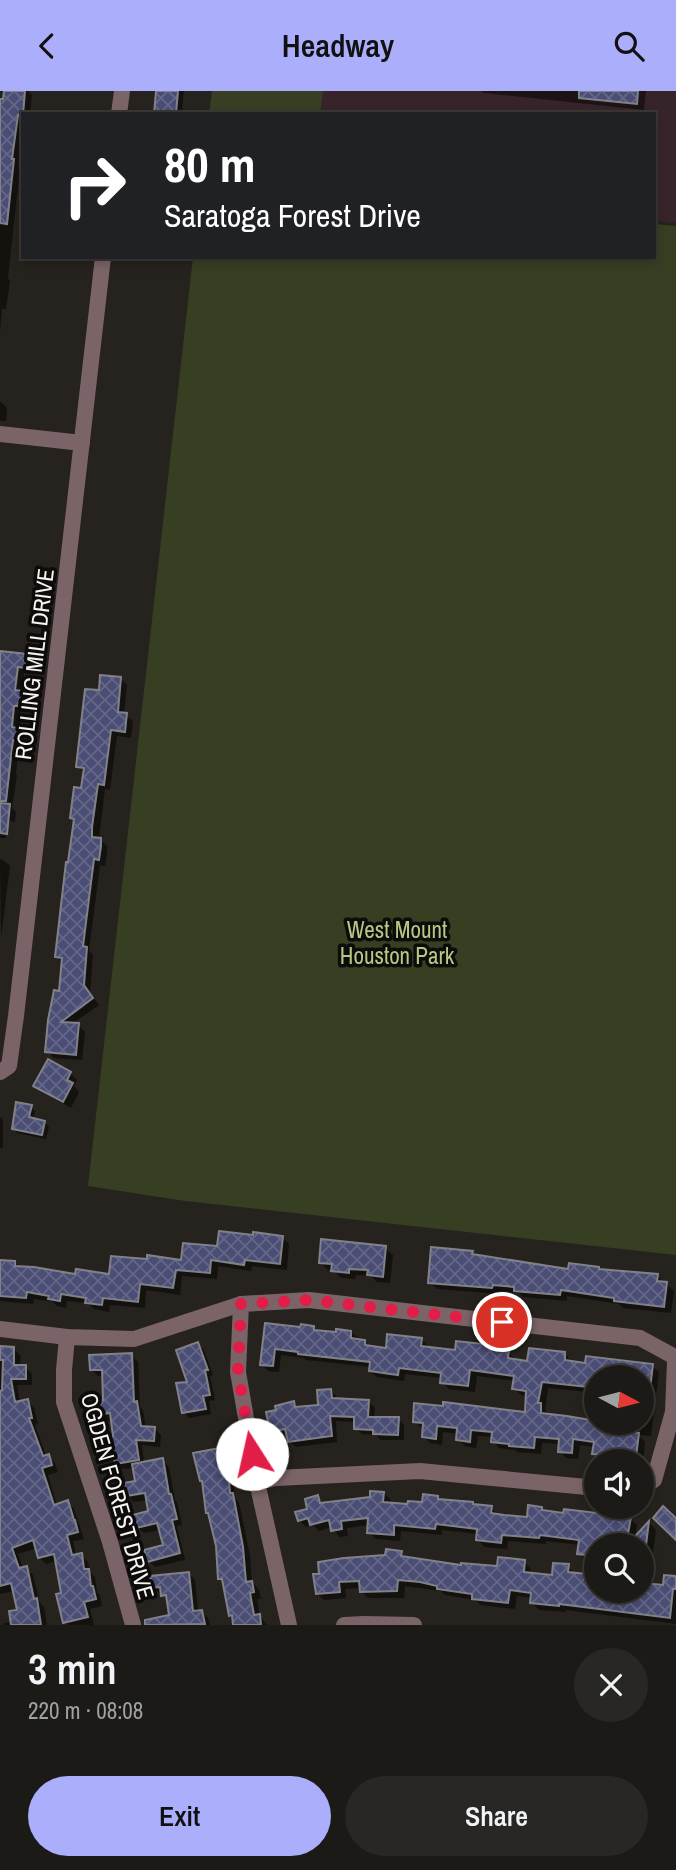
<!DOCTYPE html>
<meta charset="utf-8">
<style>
:root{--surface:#1c1a16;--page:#292723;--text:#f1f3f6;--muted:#a0a1a1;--line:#3a3835;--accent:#abaffb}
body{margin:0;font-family:"Archivo Narrow",sans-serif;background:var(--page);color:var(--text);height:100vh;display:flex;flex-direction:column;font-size:26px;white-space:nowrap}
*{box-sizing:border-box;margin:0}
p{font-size:23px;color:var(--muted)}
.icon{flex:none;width:38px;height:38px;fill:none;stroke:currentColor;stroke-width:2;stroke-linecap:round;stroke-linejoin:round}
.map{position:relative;height:1534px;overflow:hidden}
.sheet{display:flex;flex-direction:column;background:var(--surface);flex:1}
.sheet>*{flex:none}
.guide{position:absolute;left:21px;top:21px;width:635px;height:147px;border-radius:0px;box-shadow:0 4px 10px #0003,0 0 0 2px var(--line);background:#202124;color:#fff;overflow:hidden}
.needle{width:46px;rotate:97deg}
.fabs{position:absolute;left:584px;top:1274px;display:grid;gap:14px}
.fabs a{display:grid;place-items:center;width:70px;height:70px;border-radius:50%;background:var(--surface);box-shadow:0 4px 10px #0003,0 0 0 2px var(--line);font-size:35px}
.pin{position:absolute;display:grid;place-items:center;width:60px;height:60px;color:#fff;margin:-30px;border:4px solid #fff;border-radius:50%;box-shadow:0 2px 7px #0007}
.me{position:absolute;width:77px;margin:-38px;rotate:350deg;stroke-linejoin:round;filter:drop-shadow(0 0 5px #0008)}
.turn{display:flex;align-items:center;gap:24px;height:147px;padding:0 28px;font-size:32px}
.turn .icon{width:91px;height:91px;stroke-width:2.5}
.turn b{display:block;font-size:49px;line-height:60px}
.round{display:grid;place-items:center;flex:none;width:74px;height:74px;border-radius:37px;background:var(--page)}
.head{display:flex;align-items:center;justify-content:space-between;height:119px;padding:0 28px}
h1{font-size:42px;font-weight:600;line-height:52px}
.primary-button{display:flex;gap:14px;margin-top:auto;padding:14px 28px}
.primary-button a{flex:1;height:80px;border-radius:42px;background:var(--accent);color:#111;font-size:28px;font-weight:600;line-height:80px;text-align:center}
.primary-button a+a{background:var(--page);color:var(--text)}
header{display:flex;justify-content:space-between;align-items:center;height:91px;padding:0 28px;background:var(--accent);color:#111;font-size:32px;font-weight:600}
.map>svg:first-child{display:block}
.education{fill:#37242a}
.park{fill:#363f22}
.shadow{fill:#0007;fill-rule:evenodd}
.building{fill:url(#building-cross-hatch);stroke:#818189;stroke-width:2}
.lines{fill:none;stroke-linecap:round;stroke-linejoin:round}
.minor{stroke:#7a6467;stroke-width:16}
.route{stroke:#e11d48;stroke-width:12;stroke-dasharray:0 21.6}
.labels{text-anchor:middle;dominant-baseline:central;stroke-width:7;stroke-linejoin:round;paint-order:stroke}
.street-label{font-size:23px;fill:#f6f3f0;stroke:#0d0c0a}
.park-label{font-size:23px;fill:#b3c985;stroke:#0d0c0a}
</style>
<header><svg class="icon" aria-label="back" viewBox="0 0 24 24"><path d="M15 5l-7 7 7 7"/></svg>Headway<svg class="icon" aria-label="search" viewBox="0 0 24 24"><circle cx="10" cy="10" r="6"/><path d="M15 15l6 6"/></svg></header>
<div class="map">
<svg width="676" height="1534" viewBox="0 0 676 1534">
<defs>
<pattern id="building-cross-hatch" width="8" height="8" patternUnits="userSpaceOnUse" patternTransform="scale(1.75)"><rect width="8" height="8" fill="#4a4d74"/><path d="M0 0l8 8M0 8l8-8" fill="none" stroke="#656788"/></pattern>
</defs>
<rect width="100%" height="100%" fill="#26221d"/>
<path class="education" d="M323,0H676V132L655,130L654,23H320Z"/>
<g class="park">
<path d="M212,0H323L320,23H209Z"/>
<path d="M655,133L676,135V1164L185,1110L88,1095L193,166H654Z"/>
</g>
<g class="shadow">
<path d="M6,0H28L32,4L30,23H23V40L18,75L20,77L8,187L10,190L6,218H2L0,241V9L5,10Z"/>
<path d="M158,0H184L182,18L188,23H156Z"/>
<path d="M481,0H646L644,19L484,2Z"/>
<path d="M0,310L7,317L6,330H0Z"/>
<path d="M0,561L26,564L33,571L32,583L24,582L22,602L29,609L27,621H21L19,640L24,645L23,656L19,655L16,682L17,684L12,717L16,721L15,731L7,730L6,747H0Z"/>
<path d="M121,588L127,594L124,623L133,630L131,647L117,645L110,699L105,698L99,748L107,755V763L105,775L100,774L89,860L93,864L90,902L99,914L72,933L78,934L85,941L82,969L54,967L47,960L60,902L63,872L57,866L75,730L72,727L83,699L85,683L78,675L100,601Z"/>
<path d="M0,768L3,769L10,775L1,846Z"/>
<path d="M70,982L77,989L74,995L79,1001L71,1017L43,1002L36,995Z"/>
<path d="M31,1016L35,1020L33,1029L44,1031L49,1036L46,1048L17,1042L13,1037Z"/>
<path d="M0,1026L3,1029V1057H0Z"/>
<path d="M282,1146L289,1153L287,1179L252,1175L251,1180L218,1175L217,1188L182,1185L180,1204L146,1199L145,1217L110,1214L109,1221L94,1218L88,1212L67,1210L66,1217L57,1215L53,1211L34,1208L33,1213L0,1210V1173L15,1172L20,1177L77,1185H111L182,1171L218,1157Z"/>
<path d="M385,1157L393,1164L390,1192L377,1191L371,1185L356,1184L355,1188L341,1187L333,1179H328L321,1172Z"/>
<path d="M472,1161L476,1165L570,1180L598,1178L657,1185L674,1200L671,1222L623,1217L619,1213L567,1205V1210L523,1206L519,1202L499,1200V1203L437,1198L429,1191Z"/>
<path d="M266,1233L302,1238L314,1236L318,1241H351L371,1257L387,1259L421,1248L428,1255V1258L457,1261L492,1255L495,1259L508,1261L515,1268V1270L529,1272L565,1263L571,1270V1272L652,1275L659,1281L651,1345L638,1344L645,1351L643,1372L642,1370L601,1369L594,1363L595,1356L580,1354L578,1368L566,1367L560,1360V1353L542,1352L541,1363L517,1361L515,1359L499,1357L493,1350V1346L478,1345L476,1357L465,1355L458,1348V1343L443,1341L442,1354L430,1352L424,1346V1337H421L415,1330L527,1323V1305L521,1304L514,1297L515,1290L477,1285L475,1301L449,1298L442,1291L443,1287L405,1283L404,1290L377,1286L370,1280L371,1276L306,1269L304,1267L281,1264L279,1281L268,1280L262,1273ZM597,1286H642V1332H634L633,1337L640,1344L617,1342L610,1334L547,1325V1321L545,1319L548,1297L597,1302Z"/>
<path d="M198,1253L204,1259L213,1284L210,1285L215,1309L209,1310L211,1323L189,1327L183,1321Z"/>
<path d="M0,1257L14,1258L21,1265L20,1276H25L32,1283V1294H17L20,1312L28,1310L34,1317L38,1333L35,1334L46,1365H48L55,1372L58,1381L48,1384L57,1415L67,1411L74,1418L84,1448L73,1450L76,1465L81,1464L88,1471L90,1481L95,1486L97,1501L100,1504L102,1515L90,1518L94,1534H68L64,1531L57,1470L46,1473L39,1466L37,1457L18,1463L23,1478L26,1477L33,1484L40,1512L44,1516L47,1534H4V1532L12,1531L20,1520L15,1500L0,1503Z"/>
<path d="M131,1264L138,1271L140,1316L143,1319L146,1337H154L161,1344L160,1356L142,1354L144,1372L162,1369L169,1376L175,1409L177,1411L182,1434L177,1435L185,1469L155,1476L149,1470L165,1455L161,1439L144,1442L137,1436L150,1422L148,1409L134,1411L127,1405L137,1392L134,1377L123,1378L116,1372L115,1347L112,1329L105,1330L99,1324L104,1310V1285H98L91,1278Z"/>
<path d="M331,1300L337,1306V1309L369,1311L375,1317L374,1327L398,1328L404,1334V1349H381L376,1344L362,1343L355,1337L356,1331L336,1330L337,1351L296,1356L289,1350L288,1344L278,1346L272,1340L294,1312L299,1317L320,1315Z"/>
<path d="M220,1359L227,1366L236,1408L239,1411L250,1465L252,1491L259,1499L261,1508H257L260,1525L267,1534H235L234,1528L230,1524L225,1493L219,1487L217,1454L204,1393L201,1390Z"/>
<path d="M384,1402L391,1409L390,1413L409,1415L424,1413L438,1406L441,1410L491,1417L499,1424L528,1428L541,1417L546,1422L630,1427L637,1434L635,1448L650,1432L656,1439L652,1468L642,1467V1454H597V1470L586,1469L579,1462L580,1454L546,1450V1453L508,1450L507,1458L485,1456L478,1449V1443L442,1439V1444L401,1440L400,1450L376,1448L369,1441V1434L347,1437L348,1445L339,1446L332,1436L319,1440L313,1434L306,1436L299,1429L309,1419L317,1406L324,1413L371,1408Z"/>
<path d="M401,1462L407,1467L462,1476L498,1477L524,1471L531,1478V1484L554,1486L568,1475L575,1483L586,1484L593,1491V1494L597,1500H642V1497L664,1496L676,1487V1533L566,1519V1521L539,1519L532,1512L533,1507L517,1505L515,1518L481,1514L475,1509L445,1504L441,1500L405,1495L404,1507H368L361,1500V1497L345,1498L346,1507L324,1509L317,1502L315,1485Z"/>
<path d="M188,1482L195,1489L198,1521H202L208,1527L210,1534H163L162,1527L171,1526L169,1509L163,1503H160L153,1496Z"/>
</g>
<g class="building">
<path d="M4,0H25L23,24H18L12,68H14L7,133L0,132V8H3Z"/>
<path d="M156,0H178L176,23H154Z"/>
<path d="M579,0H638L637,13L579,7Z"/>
<path d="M0,560L27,563L25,577L18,576L15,599L23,600L21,615H14L12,636L18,637L17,650L13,649L6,710H0Z"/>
<path d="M100,584L121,586L118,621L127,622L125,641L111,639L104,694L98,693L92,736V746L101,747V755L99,769L94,768L83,855L87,856L84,894L93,907L61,931L79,932L76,964L45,961L48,929L54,899L59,900L62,867L55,866L66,771H68L74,728L70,727L74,696L81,697L84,677L76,676L85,598L99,599Z"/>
<path d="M0,712L10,713L7,743L0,742Z"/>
<path d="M48,968L71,981L67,989L73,992L63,1011L33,995Z"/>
<path d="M16,1011L32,1014L29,1026L45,1030L42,1044L12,1038Z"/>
<path d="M219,1140L253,1144V1141L283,1145L280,1173L245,1169L244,1174L211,1169L210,1182L176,1179L173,1197L140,1193L138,1211L103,1207L102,1214L85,1212L86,1207L61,1203L60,1210L48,1208L49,1205L27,1201L26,1207L0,1205V1169L15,1170V1175L34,1176L75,1183L76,1178L109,1183L111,1165L147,1168V1164L181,1169L183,1152L217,1155Z"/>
<path d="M321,1148L386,1155L383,1186L367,1184L368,1179L349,1178V1182L331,1180L332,1173L319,1172Z"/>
<path d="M431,1156L473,1160L472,1163L568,1178L569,1172L599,1176V1178L658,1183L657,1190L667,1191L664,1216L614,1210V1207L561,1199L560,1204L514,1200V1196L493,1194L492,1197L428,1192Z"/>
<path d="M265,1232L300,1236L301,1233L314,1235V1239L336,1241V1238L351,1240V1247L365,1249V1254L386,1257L387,1243L422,1247L421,1255L455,1259L456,1250L493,1254L492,1257L509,1259L508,1267L527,1270L529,1257L565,1261V1269L585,1272L586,1265L653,1273L649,1306H642V1286H597V1297L542,1291L538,1312H541V1322L567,1325L597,1330V1332H610L609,1339L639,1342L636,1366L592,1363L594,1351L573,1348L572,1362L558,1361L559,1348L535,1346L534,1357L509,1355V1353L491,1351L492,1341L471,1339L470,1351L456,1349L457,1337L437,1335L436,1348L422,1346L423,1332L413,1331L414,1312L443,1315V1311L525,1321L526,1300L512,1298L514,1285L470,1279L468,1295L440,1292L441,1282L399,1277L398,1284L369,1280L370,1271L298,1263V1261L275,1258L273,1275L260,1274Z"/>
<path d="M198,1251L208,1279H205L210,1304L203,1305L206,1318L182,1322L176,1292L187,1291L176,1259Z"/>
<path d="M0,1255L14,1256V1274H26V1288H11L15,1311L28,1308L32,1327H29L43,1365L49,1363L52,1374L42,1377L54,1414L68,1409L74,1429H75L78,1441L67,1444L72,1464L82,1462L84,1478H89L91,1495H93L96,1508L84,1511L88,1526L63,1532L56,1503L61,1502L54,1463L38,1467L33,1449L12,1457L19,1477L27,1475L34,1508L37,1507L41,1534H11L9,1520L17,1519L11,1492L0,1495V1300L2,1299L3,1269H0Z"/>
<path d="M132,1262L134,1311L137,1310L141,1335L155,1336L154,1350L136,1349L139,1369L115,1373L110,1346L113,1345L110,1322L97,1324L95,1310L103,1309L102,1279H90L89,1264Z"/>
<path d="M331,1298L332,1307L369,1309L368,1326H399L398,1344L373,1343V1339L354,1338V1326L330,1325L332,1345L288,1351L285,1338L270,1341L266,1321L276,1319L275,1315L294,1310L295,1316L318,1314L317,1299Z"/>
<path d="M220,1357L229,1389L230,1402H233L243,1456L246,1491L252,1490L254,1501L250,1502L254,1524L260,1523L261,1534H233L232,1524L229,1525L222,1488H218L216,1455L208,1422H206L202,1390H200L193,1362Z"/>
<path d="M163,1367L169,1403H171L177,1428L172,1429L180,1462L147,1471L144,1459L163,1454L157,1432L136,1437L133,1424L148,1420L145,1402L126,1405L124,1392L135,1390L132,1373Z"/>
<path d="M370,1400L384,1401L383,1411L407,1413L408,1410L422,1411L423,1403L438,1405V1408L473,1411V1413L492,1415L491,1422L504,1424L527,1426L528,1414L542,1416V1419L563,1422L564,1418L631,1426L626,1454H597V1465L577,1463L579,1449L540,1444L539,1447L502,1444L501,1452L476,1449L477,1438L436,1433L435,1438L394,1434V1444L367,1442L368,1427L341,1430L342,1438L331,1440L329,1429L310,1434L308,1427L298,1430L295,1421L307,1418L305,1408L318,1404L320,1412L370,1406Z"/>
<path d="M663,1415L676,1427V1449L653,1427Z"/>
<path d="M649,1430L646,1454H627Z"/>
<path d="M386,1458L402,1460L401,1465L461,1474V1472L497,1475L498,1466L525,1469L524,1481L552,1484L553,1472L569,1473L568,1481L587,1483L586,1492L597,1493V1500H644L645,1492L663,1494L664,1484L676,1485V1498H673L670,1527L559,1513V1515L530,1512L531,1502L510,1499L508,1512L472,1508V1503L437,1498V1495L420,1491L398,1489L397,1500L360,1501L359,1490L339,1491L340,1501L316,1503L313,1483H319L318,1471L344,1467L385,1464Z"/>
<path d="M189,1481L193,1520L202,1519L205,1533L145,1534V1529L169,1524L166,1504L161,1505L160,1496L151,1497L150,1485Z"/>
</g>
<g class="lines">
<g class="minor">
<path d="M119,23L122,0"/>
<path d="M0,343L82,352"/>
<path d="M0,981L9,975L16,925L103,166"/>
<path d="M241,1213L238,1281L257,1391L289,1534"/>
<path d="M0,1238L67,1246L134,1248L241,1213L309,1209L640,1247L673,1265L675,1270L673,1321L654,1389L642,1394"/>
<path d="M67,1246L64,1279V1311L110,1451L133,1534"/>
<path d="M257,1391L276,1387L420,1380L597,1397"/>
<path d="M344,1534L364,1533L414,1534"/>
</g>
</g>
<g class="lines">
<path class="route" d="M252,1363L238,1281L241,1213L309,1209L502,1231"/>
</g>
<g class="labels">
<g class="street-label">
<text transform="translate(34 573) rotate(-83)">ROLLING MILL DRIVE</text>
<text transform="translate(118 1405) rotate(74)">OGDEN FOREST DRIVE</text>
</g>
<g class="park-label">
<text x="397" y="838">West Mount<tspan x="397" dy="26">Houston Park</tspan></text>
</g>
</g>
</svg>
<div class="fabs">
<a><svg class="needle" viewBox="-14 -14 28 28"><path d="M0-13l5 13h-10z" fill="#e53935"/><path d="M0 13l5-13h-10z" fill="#a0a1a1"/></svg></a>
<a><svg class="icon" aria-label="sound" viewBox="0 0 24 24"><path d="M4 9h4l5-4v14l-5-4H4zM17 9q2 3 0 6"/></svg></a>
<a><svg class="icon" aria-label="search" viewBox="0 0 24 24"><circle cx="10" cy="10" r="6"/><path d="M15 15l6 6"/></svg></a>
</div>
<div class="pin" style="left:502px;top:1231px;background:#d93025"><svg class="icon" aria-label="arrive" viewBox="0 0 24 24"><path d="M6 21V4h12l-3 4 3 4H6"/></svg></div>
<svg class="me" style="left:252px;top:1363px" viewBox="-20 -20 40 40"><circle r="19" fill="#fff"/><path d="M0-13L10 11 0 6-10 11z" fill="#e11d48"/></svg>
<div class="guide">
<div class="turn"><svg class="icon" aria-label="right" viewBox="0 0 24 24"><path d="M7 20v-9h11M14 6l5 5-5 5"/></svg><div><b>80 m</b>Saratoga Forest Drive</div></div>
</div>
</div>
<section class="sheet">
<div class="head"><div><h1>3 min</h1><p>220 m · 08:08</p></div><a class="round"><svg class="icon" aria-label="close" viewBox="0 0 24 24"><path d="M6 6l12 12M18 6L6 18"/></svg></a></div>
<div class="primary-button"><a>Exit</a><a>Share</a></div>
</section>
